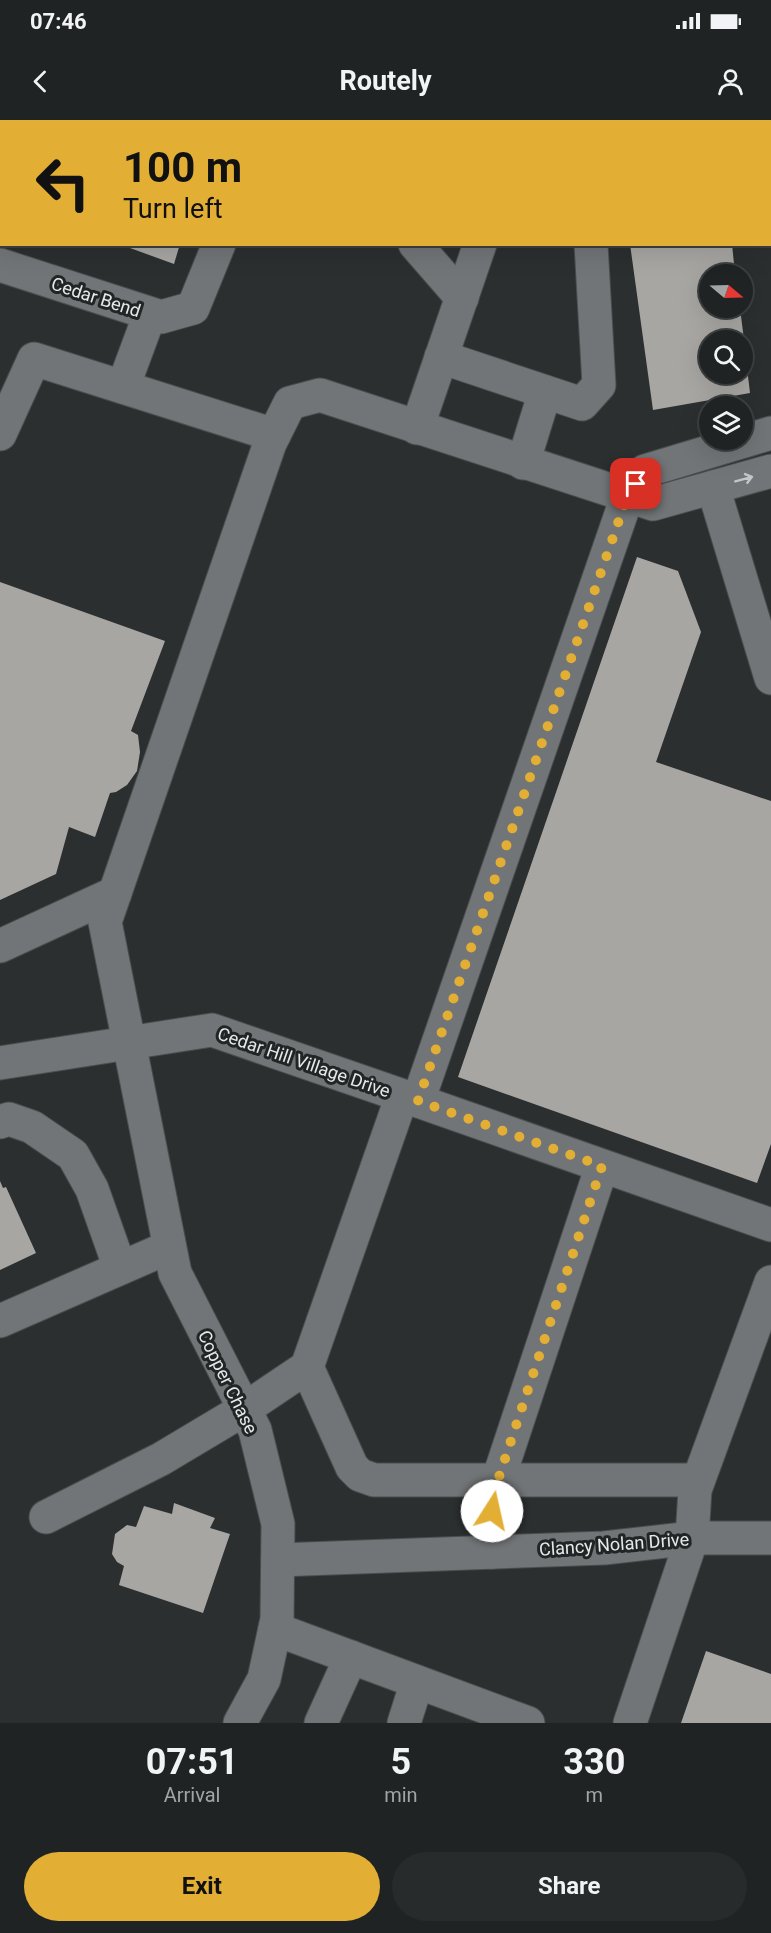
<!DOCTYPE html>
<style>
:root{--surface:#202324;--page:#282b2c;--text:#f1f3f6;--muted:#a2a4a6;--line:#3d4041;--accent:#e2af34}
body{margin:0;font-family:Roboto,sans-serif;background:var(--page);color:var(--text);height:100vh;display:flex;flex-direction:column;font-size:22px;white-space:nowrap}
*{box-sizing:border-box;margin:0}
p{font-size:20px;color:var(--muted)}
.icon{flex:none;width:33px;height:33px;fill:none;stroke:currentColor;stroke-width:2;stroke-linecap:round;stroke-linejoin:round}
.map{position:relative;height:1603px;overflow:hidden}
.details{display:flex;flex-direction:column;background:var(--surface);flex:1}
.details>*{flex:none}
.hud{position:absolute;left:0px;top:0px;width:771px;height:126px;box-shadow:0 6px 24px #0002,0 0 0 2px var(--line);background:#e2af34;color:#111;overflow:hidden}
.needle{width:39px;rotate:109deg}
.fabs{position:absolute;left:699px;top:144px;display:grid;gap:12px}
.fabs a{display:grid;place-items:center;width:54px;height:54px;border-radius:50%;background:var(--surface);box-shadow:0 6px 24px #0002,0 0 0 2px var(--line);font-size:30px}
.pin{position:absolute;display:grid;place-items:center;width:51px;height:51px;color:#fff;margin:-26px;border-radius:12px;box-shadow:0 3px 9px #0006}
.me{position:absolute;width:66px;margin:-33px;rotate:10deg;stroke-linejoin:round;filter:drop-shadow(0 0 4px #0008)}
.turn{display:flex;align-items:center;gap:21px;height:126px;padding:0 24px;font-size:27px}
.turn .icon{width:78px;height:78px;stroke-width:2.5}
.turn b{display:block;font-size:42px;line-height:51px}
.eta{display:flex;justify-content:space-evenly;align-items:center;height:102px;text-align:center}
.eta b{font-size:36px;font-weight:700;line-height:42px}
.primary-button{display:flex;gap:12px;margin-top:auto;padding:12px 24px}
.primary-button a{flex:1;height:69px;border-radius:36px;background:var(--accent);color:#111;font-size:24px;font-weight:700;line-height:69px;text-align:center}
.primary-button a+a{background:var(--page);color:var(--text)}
.status{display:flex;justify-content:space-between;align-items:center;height:42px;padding:0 30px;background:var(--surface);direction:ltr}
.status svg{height:16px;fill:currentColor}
header{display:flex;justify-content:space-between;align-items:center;height:78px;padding:0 24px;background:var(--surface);font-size:27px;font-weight:700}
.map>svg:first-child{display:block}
.building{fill:#a8a6a3}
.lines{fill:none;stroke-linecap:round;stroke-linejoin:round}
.minor-casing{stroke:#4b4d4e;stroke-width:35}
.minor{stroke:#727577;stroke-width:33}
.oneway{stroke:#c3c6c7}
.route{stroke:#e2af34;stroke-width:10;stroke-dasharray:0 18}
.labels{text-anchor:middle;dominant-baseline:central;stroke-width:6;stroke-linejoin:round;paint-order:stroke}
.street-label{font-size:18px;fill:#e6e8e9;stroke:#212526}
</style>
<div class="status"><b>07:46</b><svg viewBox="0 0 49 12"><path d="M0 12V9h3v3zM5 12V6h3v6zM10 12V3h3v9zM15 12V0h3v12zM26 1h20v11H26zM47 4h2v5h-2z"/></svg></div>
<header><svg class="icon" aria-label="back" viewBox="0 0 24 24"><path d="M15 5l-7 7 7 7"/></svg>Routely<svg class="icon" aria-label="person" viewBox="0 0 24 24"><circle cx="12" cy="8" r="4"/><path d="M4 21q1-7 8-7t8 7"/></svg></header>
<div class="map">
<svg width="771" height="1603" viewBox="0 0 771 1603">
<rect width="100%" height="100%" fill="#2b2f30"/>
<g class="building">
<path d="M119,124H180L174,144Z"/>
<path d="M630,124H732L735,154H710V188H740L744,220H710V254H742L744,223L750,273L653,290Z"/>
<path d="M637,437L678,451L701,512L656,642L771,681V1024L757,1063L458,957Z"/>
<path d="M0,462L165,521L131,611L138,615L140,632L137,651L127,665L116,672L110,673L95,717L69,707L56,754L0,780Z"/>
<path d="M0,1061L3,1068L6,1067L36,1133L0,1150Z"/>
<path d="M174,1383L215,1398L210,1408L230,1414L203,1493L119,1465L124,1446L117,1442L112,1434L115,1414L127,1405L136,1407L144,1386L172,1394Z"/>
<path d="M706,1531L771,1554V1603H681Z"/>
</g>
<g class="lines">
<defs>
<g id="minor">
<path d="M104,0L108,2"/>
<path d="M284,0L289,2"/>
<path d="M17,2L18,0"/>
<path d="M524,2L525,0"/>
<path d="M695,2V0"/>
<path d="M0,52L2,47"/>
<path d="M415,124L462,178"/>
<path d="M0,145L161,197L193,188L219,124"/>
<path d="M441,237L582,284L599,265L591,124"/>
<path d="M123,267L150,194"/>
<path d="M417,308L480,124"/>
<path d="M0,314L34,239L274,315"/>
<path d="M523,343L545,272"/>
<path d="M713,367L771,558"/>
<path d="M0,826L115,773"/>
<path d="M0,943L212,910L418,981L627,377L645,351L771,313"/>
<path d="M418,981L771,1105"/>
<path d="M0,1002L9,999L32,1007L73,1035L92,1069L120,1148"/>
<path d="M0,1201L169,1127"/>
<path d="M307,1247L352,1347L360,1355L374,1360H698"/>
<path d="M46,1397L161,1339L243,1290L307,1247L402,976"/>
<path d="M492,1432V1391L498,1360L602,1046"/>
<path d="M278,1440L604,1428L692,1418H771"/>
<path d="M275,1509L528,1603"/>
<path d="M240,1603L264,1559L277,1499L278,1404L255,1310L175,1153L105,802L270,323L290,283L320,275L653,384L771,351"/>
<path d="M321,1603L351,1537"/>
<path d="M404,1603L417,1562"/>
<path d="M630,1603L692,1418L695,1370L771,1162"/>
</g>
</defs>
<use href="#minor" class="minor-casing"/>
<use href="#minor" class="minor"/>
</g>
<defs><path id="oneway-shaft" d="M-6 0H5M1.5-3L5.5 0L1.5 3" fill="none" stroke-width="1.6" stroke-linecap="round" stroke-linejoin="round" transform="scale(1.5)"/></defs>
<use class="oneway" href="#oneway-shaft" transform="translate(744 359) rotate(-15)"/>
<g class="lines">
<path class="route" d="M492,1391L498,1360L602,1046L418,981L627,377L636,364"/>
</g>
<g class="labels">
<g class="street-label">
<text transform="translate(96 177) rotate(18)">Cedar Bend</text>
<text transform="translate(304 942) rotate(19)">Cedar Hill Village Drive</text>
<text transform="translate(228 1262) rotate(64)">Copper Chase</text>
<text transform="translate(614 1424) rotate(-4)">Clancy Nolan Drive</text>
</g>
</g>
</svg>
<div class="fabs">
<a><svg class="needle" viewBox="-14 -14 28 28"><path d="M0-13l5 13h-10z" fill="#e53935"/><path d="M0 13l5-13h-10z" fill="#a2a4a6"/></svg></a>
<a><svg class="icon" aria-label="search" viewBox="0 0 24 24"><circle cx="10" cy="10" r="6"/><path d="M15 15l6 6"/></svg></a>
<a><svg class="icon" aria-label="layers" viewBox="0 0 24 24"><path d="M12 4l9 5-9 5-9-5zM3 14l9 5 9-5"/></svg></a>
</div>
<div class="pin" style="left:636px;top:364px;background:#d93025"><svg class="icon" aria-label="arrive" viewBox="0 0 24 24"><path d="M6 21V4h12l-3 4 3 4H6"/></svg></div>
<svg class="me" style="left:492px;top:1391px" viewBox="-20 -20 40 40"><circle r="19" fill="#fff"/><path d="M0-13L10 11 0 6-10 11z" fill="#e2af34"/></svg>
<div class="hud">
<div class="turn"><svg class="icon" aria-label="left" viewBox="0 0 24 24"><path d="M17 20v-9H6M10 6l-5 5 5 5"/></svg><div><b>100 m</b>Turn left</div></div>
</div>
</div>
<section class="details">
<div class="eta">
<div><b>07:51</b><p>Arrival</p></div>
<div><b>5</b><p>min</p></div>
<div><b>330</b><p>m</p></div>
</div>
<div class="primary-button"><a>Exit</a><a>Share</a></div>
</section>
